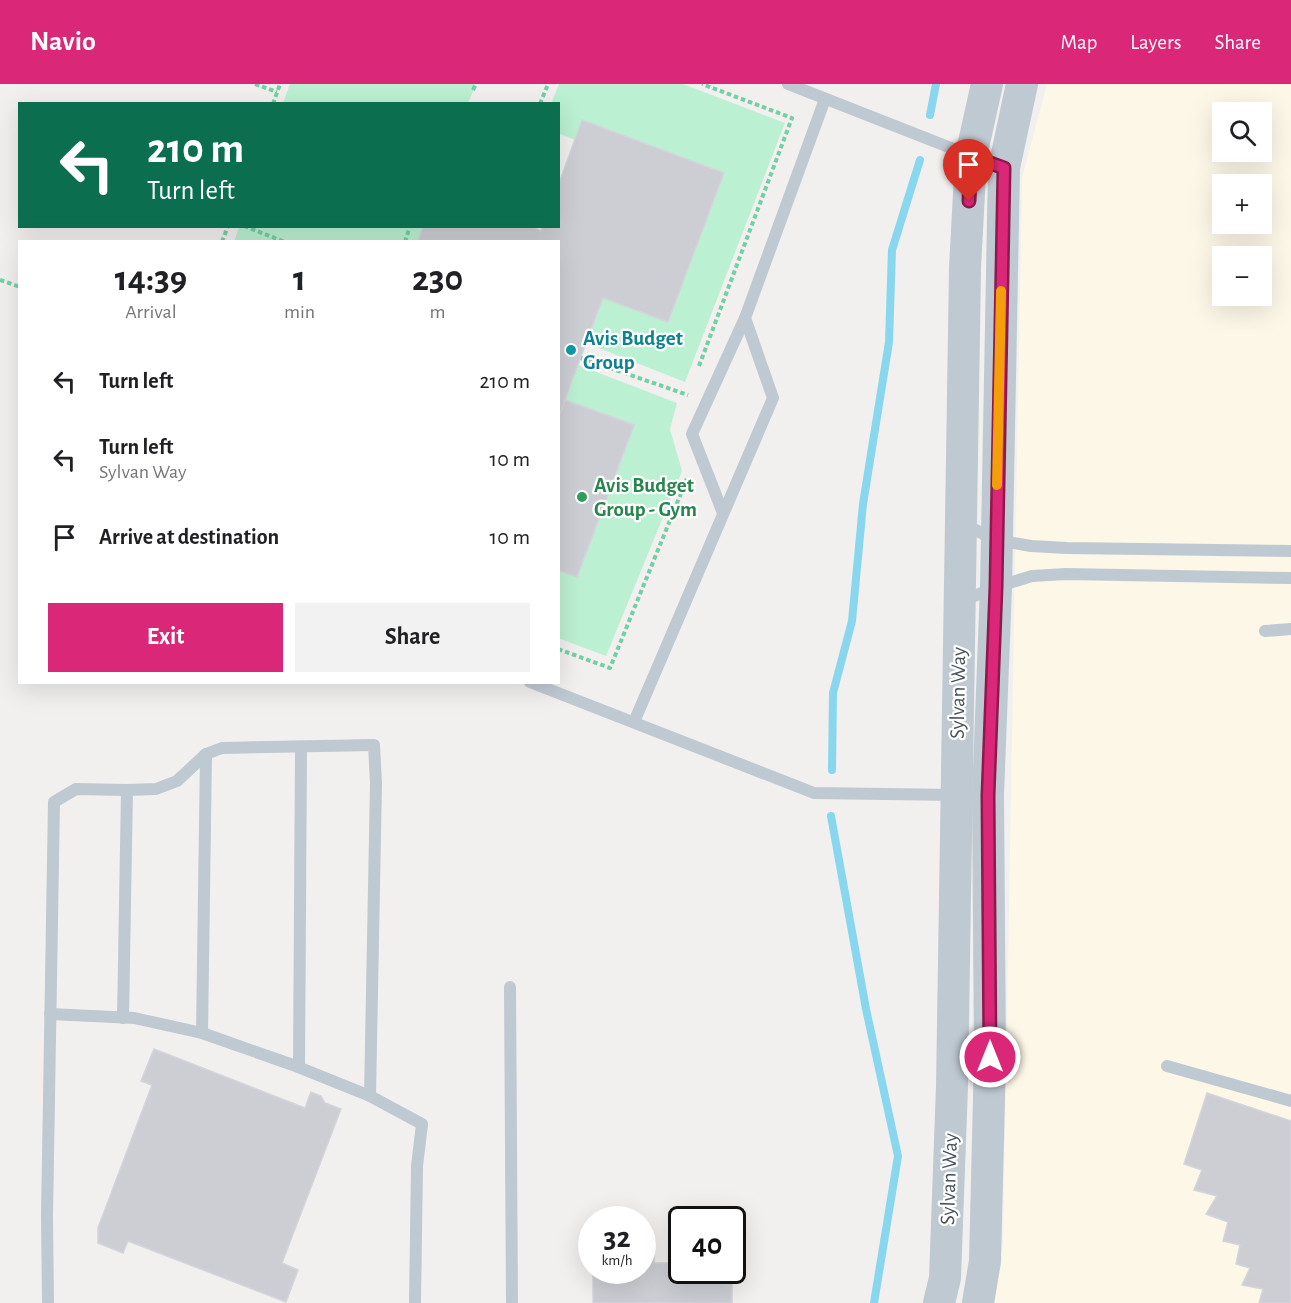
<!DOCTYPE html>
<meta charset="utf-8">
<style>
:root{--surface:#fff;--page:#f2f2f2;--text:#202124;--muted:#757577;--accent:#db2777}
body{margin:0;font-family:"Alegreya Sans",sans-serif;background:var(--page);color:var(--text);height:100vh;display:flex;flex-direction:column;font-size:22px;white-space:nowrap}
*{box-sizing:border-box;margin:0}
p{font-size:20px;color:var(--muted)}
.icon{flex:none;width:33px;height:33px;fill:none;stroke:currentColor;stroke-width:2;stroke-linecap:round;stroke-linejoin:round}
.map{position:relative;flex:1;overflow:hidden}
.drawer{position:absolute;left:18px;top:156px;width:542px;height:444px;display:flex;flex-direction:column;background:var(--surface);border-radius:0px;box-shadow:0 6px 24px #0002}
.drawer>*{flex:none}
.banner{position:absolute;left:18px;top:18px;width:542px;height:126px;border-radius:0px;box-shadow:0 6px 24px #0002;background:#0b6e4f;color:#fff;overflow:hidden}
.fabs{position:absolute;left:1212px;top:18px;display:grid;gap:12px}
.fabs a{display:grid;place-items:center;width:60px;height:60px;border-radius:0px;background:var(--surface);box-shadow:0 6px 24px #0002;font-size:30px}
.speed{position:absolute;left:578px;top:1122px;display:flex;gap:12px;font-size:30px;font-weight:700;text-align:center}
.speed>*{display:grid;place-content:center;width:78px;height:78px;border-radius:50%;background:var(--surface);box-shadow:0 6px 24px #0002;line-height:1}
.speed small{font-size:15px;font-weight:400}
.speed .limit{border:3px solid #111;border-radius:9px;background:#fff;color:#111}
.pin{position:absolute;display:grid;place-items:center;width:51px;height:51px;color:#fff;margin:-62px -26px;border-radius:50% 50% 50% 0;rotate:-45deg;box-shadow:0 0 6px #0007}
.pin .icon{rotate:45deg}
.me{position:absolute;width:66px;margin:-33px;rotate:0deg;stroke-linejoin:round;filter:drop-shadow(0 0 4px #0008)}
.turn{display:flex;align-items:center;gap:21px;height:126px;padding:0 30px;font-size:27px}
.turn .icon{width:78px;height:78px;stroke-width:2.5}
.turn b{display:block;font-size:42px;line-height:51px}
.eta{display:flex;justify-content:space-evenly;align-items:center;height:102px;text-align:center}
.eta b{font-size:36px;font-weight:700;line-height:42px}
.cta{display:flex;gap:12px;margin-top:auto;padding:12px 30px}
.cta a{flex:1;height:69px;border-radius:0px;background:var(--accent);color:#fff;font-size:24px;font-weight:700;line-height:69px;text-align:center}
.cta a+a{background:var(--page);color:var(--text)}
ul{padding:0;list-style:none}
li{display:flex;align-items:center;gap:18px;height:78px;padding:0 30px}
li div{flex:1}
li b{display:block;font-size:22px}
li em{font-style:normal}
header{display:flex;align-items:center;gap:36px;box-sizing:border-box;height:84px;padding:0 30px;background:var(--accent);color:#fff}
header strong{font-size:28px}
nav{display:flex;gap:33px;margin-inline-start:auto;font-size:21px}
.map>svg:first-child{display:block}
.commercial{fill:#fdf7e8;fill-rule:evenodd}
.green{fill:#bcf0d2}
.lines{fill:none;stroke-linecap:round;stroke-linejoin:round}
.stream{stroke:#88d7ef;stroke-width:8}
.building{fill:#ccced4;stroke:#d3d5db;stroke-width:1.5}
.path{stroke:#73d0a4;stroke-width:4;stroke-dasharray:4.5 3;stroke-linecap:butt}
.service{stroke:#bfc9d2;stroke-width:12}
.tertiary{stroke:#bfc9d2;stroke-width:32}
.route-casing{stroke:#8e194d;stroke-width:15}
.route{stroke:#db2777;stroke-width:10}
.slow{stroke:#f59e0b;stroke-width:10}
.culture-dot{fill:#0f9aa8;stroke:#fff;stroke-width:2}
.leisure-dot{fill:#2e9e5b;stroke:#fff;stroke-width:2}
.labels{text-anchor:middle;dominant-baseline:central;stroke-width:4.5;stroke-linejoin:round;paint-order:stroke}
.culture-label{font-size:21px;font-weight:bold;fill:#0d838f;stroke:#fff;text-anchor:start}
.leisure-label{font-size:21px;font-weight:bold;fill:#27864d;stroke:#fff;text-anchor:start}
.street-label{font-size:21px;fill:#47525d;stroke:#fff}
</style>
<header>
<strong>Navio</strong>
<nav><a>Map</a><a>Layers</a><a>Share</a></nav>
</header>
<div class="map">
<svg width="1291" height="1219" viewBox="0 0 1291 1219">
<rect width="100%" height="100%" fill="#f2efef"/>
<path class="commercial" d="M1047,0H1291V1219H992L1003,1159L1022,94ZM1222,28H1262V68H1222ZM1222,100H1262V140H1222ZM1222,172H1262V212H1222Z"/>
<g class="green">
<path d="M290,0H476L468,19H283Z"/>
<path d="M559,0H683L785,39L685,298L586,259L603,214L668,238L723,89L575,56L558,49V20H551Z"/>
<path d="M239,143H423L418,157L234,158Z"/>
<path d="M578,281L677,319L670,345L682,387L606,572L558,554V486L578,492L633,341L565,316Z"/>
</g>
<g class="lines">
<g class="stream">
<path d="M930,31L936,0"/>
<path d="M832,686L833,609L852,537L863,420L889,258L892,166L920,76"/>
<path d="M831,732L866,925L898,1072L874,1219"/>
</g>
</g>
<g class="building">
<path d="M582,36L724,89L668,238L603,214L586,259L565,316L634,341L577,493L558,486V158H418L423,142H530L541,147L543,142H558V102Z"/>
<path d="M565,316L634,341L577,493L558,486V336Z"/>
<path d="M154,965L305,1024L311,1008L321,1012L325,1019L341,1025L282,1179L298,1186L286,1218L128,1157L123,1169L98,1159V1144L152,1001L141,997Z"/>
<path d="M1207,1009L1291,1037V1219H1259L1263,1205L1242,1201L1250,1184L1236,1180L1240,1161L1223,1157L1228,1138L1206,1130L1217,1112L1194,1106L1202,1086L1184,1080Z"/>
<path d="M648,1162H654V1179H681V1186H732V1219H593V1186H642V1179H648Z"/>
</g>
<g class="lines">
<g class="path">
<path d="M255,0L277,8"/>
<path d="M473,6L476,0"/>
<path d="M273,20L280,0"/>
<path d="M540,20L548,0"/>
<path d="M244,142L285,158"/>
<path d="M222,158L228,142"/>
<path d="M405,158L410,142"/>
<path d="M0,196L20,203"/>
<path d="M581,274L688,311"/>
<path d="M699,282L792,34L702,0"/>
<path d="M558,565L610,584L688,392"/>
</g>
<g class="service">
<path d="M788,0L1002,84"/>
<path d="M723,429L692,350L745,234"/>
<path d="M963,440L996,456L1031,462L1067,464L1291,467"/>
<path d="M960,518L996,503L1032,492L1066,490L1291,494"/>
<path d="M1265,547L1291,545"/>
<path d="M530,598L814,709L957,711"/>
<path d="M634,638L773,314L745,234L825,15"/>
<path d="M510,903L512,1219"/>
<path d="M50,930L134,934L202,949L293,981L370,1012"/>
<path d="M123,934L127,706"/>
<path d="M202,949L206,670"/>
<path d="M1167,982L1291,1017"/>
<path d="M299,983L301,663"/>
<path d="M48,1219L47,1132L54,718L76,705L127,706L156,705L177,697L206,670L222,664L374,661L376,699L370,1012L422,1040L417,1082L415,1219"/>
</g>
<g class="tertiary">
<path d="M939,1219L945,1194L952,1002L965,184L971,72L987,0"/>
<path d="M978,1219L985,1177L990,973L988,711L996,503L1004,84L1022,0"/>
</g>
</g>
<g class="lines">
<defs>
<path id="route" d="M969,117L971,72L1004,84L996,503L988,711L990,973"/>
</defs>
<use href="#route" class="route-casing"/>
<use href="#route" class="route"/>
<path class="slow" d="M997,401L1001,207"/>
</g>
<circle class="culture-dot" cx="571" cy="266" r="6"/>
<circle class="leisure-dot" cx="582" cy="413" r="6"/>
<g class="labels">
<g class="culture-label">
<text x="583" y="254">Avis Budget<tspan x="583" dy="24">Group</tspan></text>
</g>
<g class="leisure-label">
<text x="594" y="401">Avis Budget<tspan x="594" dy="24">Group - Gym</tspan></text>
</g>
<g class="street-label">
<text transform="translate(958 609) rotate(-89)">Sylvan Way</text>
<text transform="translate(949 1095) rotate(-88)">Sylvan Way</text>
</g>
</g>
</svg>
<div class="fabs">
<a><svg class="icon" aria-label="search" viewBox="0 0 24 24"><circle cx="10" cy="10" r="6"/><path d="M15 15l6 6"/></svg></a>
<a>+</a>
<a>−</a>
</div>
<div class="speed"><div>32<small>km/h</small></div><div class="limit">40</div></div>
<div class="pin" style="left:969px;top:117px;background:#d93025"><svg class="icon" aria-label="arrive" viewBox="0 0 24 24"><path d="M6 21V4h12l-3 4 3 4H6"/></svg></div>
<svg class="me" style="left:990px;top:973px" viewBox="-20 -20 40 40"><circle r="17" fill="#db2777" stroke="#fff" stroke-width="3"/><path d="M0-11L8 9 0 5-8 9z" fill="#fff"/></svg>
<div class="banner">
<div class="turn"><svg class="icon" aria-label="left" viewBox="0 0 24 24"><path d="M17 20v-9H6M10 6l-5 5 5 5"/></svg><div><b>210 m</b>Turn left</div></div>
</div>
<section class="drawer">
<div class="eta">
<div><b>14:39</b><p>Arrival</p></div>
<div><b>1</b><p>min</p></div>
<div><b>230</b><p>m</p></div>
</div>
<ul>
<li><svg class="icon" aria-label="left" viewBox="0 0 24 24"><path d="M17 20v-9H6M10 6l-5 5 5 5"/></svg><div><b>Turn left</b></div><em>210 m</em></li>
<li><svg class="icon" aria-label="left" viewBox="0 0 24 24"><path d="M17 20v-9H6M10 6l-5 5 5 5"/></svg><div><b>Turn left</b><p>Sylvan Way</p></div><em>10 m</em></li>
<li><svg class="icon" aria-label="arrive" viewBox="0 0 24 24"><path d="M6 21V4h12l-3 4 3 4H6"/></svg><div><b>Arrive at destination</b></div><em>10 m</em></li>
</ul>
<div class="cta"><a>Exit</a><a>Share</a></div>
</section>
</div>
